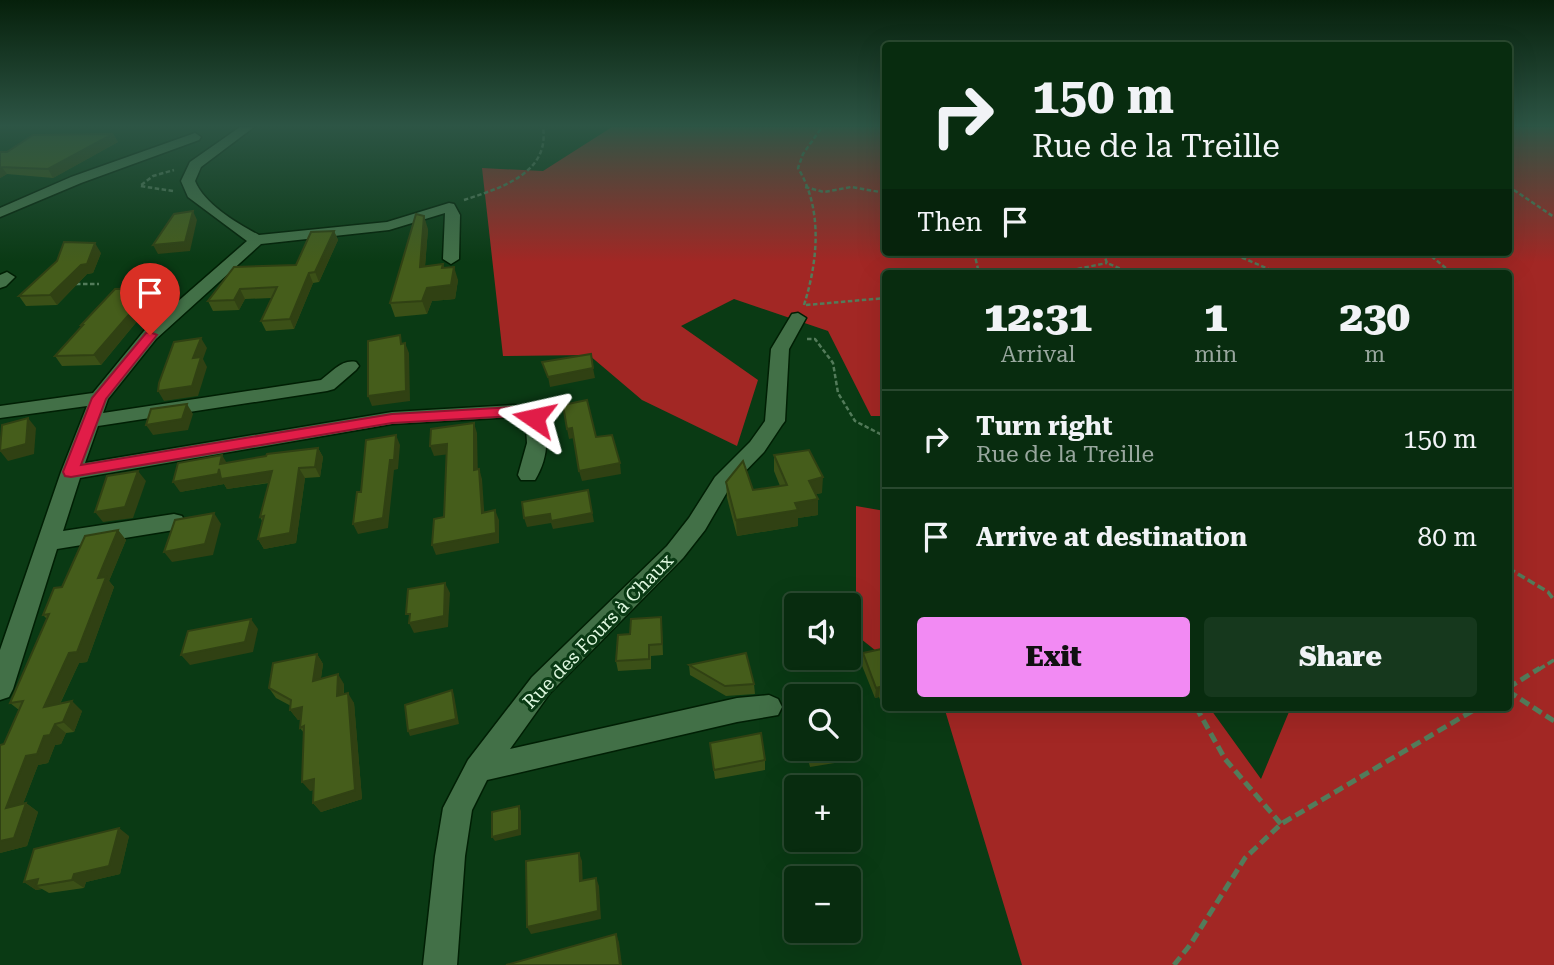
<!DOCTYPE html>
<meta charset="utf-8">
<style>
:root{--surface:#082c0f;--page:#16381d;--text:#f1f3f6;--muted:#98a79e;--line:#29482f;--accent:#f28af3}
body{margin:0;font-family:"Roboto Serif",serif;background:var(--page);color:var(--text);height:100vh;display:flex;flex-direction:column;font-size:26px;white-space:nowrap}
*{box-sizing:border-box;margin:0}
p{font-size:23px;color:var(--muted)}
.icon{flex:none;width:38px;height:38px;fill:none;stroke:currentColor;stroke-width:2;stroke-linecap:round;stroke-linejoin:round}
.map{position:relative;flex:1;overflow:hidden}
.sheet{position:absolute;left:882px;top:270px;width:630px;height:441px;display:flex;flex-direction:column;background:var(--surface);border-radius:7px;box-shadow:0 7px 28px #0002,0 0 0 2px var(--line)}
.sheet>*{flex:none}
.guide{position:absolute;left:882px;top:42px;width:630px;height:214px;border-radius:7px;box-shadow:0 7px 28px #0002,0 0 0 2px var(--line);background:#082c0f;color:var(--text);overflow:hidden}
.controls{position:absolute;left:784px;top:593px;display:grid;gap:14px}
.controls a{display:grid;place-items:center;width:77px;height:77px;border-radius:7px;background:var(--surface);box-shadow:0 7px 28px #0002,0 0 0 2px var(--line);font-size:35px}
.pin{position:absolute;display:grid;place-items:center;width:60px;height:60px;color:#fff;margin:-72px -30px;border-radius:50% 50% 50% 0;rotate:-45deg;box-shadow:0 0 7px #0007}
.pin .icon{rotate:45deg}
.me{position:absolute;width:77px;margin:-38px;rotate:281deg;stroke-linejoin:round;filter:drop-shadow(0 0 5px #0008)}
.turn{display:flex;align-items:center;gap:24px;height:147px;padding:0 35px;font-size:32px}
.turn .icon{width:91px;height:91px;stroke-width:2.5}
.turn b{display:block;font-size:49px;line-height:60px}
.then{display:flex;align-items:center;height:66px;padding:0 35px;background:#0003;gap:14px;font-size:26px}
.eta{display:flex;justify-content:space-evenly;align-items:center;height:119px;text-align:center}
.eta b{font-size:42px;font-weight:800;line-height:49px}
.button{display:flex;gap:14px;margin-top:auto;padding:14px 35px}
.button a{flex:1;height:80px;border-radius:7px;background:var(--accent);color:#111;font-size:28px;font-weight:800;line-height:80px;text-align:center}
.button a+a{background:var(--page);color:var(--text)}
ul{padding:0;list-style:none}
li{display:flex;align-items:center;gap:21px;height:98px;padding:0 35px;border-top:2px solid var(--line)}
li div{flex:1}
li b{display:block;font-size:26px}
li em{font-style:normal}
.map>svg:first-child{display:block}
.forest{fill:#a22724}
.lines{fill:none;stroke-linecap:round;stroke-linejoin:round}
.minor-casing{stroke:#001f04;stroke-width:3}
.path-far2{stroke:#537b5a;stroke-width:2.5;stroke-dasharray:4.5 2.5;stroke-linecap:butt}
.path-far1{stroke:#537b5a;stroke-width:3.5;stroke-dasharray:8 3.5;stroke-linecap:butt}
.path{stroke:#537b5a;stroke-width:5;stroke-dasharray:10 5;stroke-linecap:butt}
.minor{fill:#427047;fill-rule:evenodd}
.wall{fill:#3b5017}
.shaded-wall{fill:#304113}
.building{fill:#455d1b;stroke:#304113;stroke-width:2}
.route{fill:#e11d48;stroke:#92132f;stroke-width:2}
.labels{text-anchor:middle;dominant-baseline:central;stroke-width:6;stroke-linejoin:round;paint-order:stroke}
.street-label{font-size:19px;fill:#dff8e0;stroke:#0a3a14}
</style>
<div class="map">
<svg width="1554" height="965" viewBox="0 0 1554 965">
<rect width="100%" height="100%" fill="#0a3a14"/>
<g class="forest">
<path d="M612,127H885L886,252H1508L1509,127H1554V965H1022L944,707H1209L1261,779L1291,707H1508V273H886L885,416H871L828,331L734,299L681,326L758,380L737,446L642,400L589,355L503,356L482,168L543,171Z"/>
<path d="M856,506L885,511V658L856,635Z"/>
</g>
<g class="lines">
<defs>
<g id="minor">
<path d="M240,127H254L201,167L195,181C204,204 238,224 259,235L387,222L449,203L454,204L460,215L459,259L451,264L443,259L445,213L389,230L261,244L156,339L108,399L103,413L321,380C332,372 342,359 356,362L359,366L356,370L334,389L327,391L98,426L85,463L392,412L514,405L535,408C551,429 549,457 535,480H521L518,475L527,443L526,427L522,418L514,417L392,424L80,478L63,531L174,514L182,516L185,522L182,528L174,530L57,549L13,689L9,697L0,700V650L61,472L87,406L0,418V406L93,393L144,331L247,241L188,197L181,181L190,162Z"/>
<path d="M195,133L201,137L199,140L81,183L0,217V208L71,177Z"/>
<path d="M7,272L15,277L6,286L0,288V275Z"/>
<path d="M798,313L806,318L789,349L785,421L782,425L764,452L730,487L705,530L683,558L550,693L510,749L737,698L769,695L778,699L782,707L778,715L737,722L487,780L472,810L465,856L457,965H423L435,856L443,808L468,760L532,677L667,546L689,518L715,477L750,442L765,421L771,349L792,314Z"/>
</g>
</defs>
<use href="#minor" class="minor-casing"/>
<g class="path-far2">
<path d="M1508,186L1554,217"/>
<path d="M805,187L824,192L851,187L886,193"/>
<path d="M173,191L140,186L153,176L174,170"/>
<path d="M464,200C500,188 550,174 543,127"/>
<path d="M974,252L978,269L975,273"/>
<path d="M1103,252L1107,263L1131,273"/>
<path d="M1229,252L1278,273"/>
<path d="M1426,252L1452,273"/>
<path d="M1057,273L1107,263"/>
<path d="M1353,273H1367"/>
<path d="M76,284H99"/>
<path d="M804,305C818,261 823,209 798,168L803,154L822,127"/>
<path d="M806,305L886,298"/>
<path d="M807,339H815L833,363L838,393L855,421L886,437"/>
</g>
<g class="path-far1">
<path d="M1508,568L1548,592L1554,600"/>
<path d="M1538,670L1554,660"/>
</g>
<g class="path">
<path d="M1508,688L1540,668"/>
<path d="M1508,691L1554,721"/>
<path d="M1196,707L1225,759L1281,824"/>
<path d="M1174,965L1190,945L1245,858L1281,824L1479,707"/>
</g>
<use href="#minor" class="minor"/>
</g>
<g class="wall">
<path d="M113,134L118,142L53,178L7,174L0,178V152Z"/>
<path d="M428,229L425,266L443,264L444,268L458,280L455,299L432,301L427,314L395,317L390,303Z"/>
<path d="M334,231L338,240L319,282L313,283L294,329L266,331L261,321L272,298L245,299L239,310L213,311L208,301L296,265Z"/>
<path d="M101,253L93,273L87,274L57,305L26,306L19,296Z"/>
<path d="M157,297L101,365L62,366L55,356L81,327V325Z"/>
<path d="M318,448L323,457L320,477L305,478L296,543L264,549L258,539L262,521L260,517L269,483L227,489L224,484L180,492L227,463Z"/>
<path d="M774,455L822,493L816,494L818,515L798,518V526L737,536L727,498L726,482L753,490L780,486L774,471Z"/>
<path d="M118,530L126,540L109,581L114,587L87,662L79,663L60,704L82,711L74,732L66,733L61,744L55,745L48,763L38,765L23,804L26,803L38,812L27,846L0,853V745L4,744L19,710L10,703L47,619L43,615L62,587Z"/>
<path d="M661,617L662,627L663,655L651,656V669L618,671L616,661L630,634Z"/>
<path d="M886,648V707L884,709L879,697L875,698L861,663L863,653Z"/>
<path d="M317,654L323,664L321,678L344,684V695L354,703L362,799L321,812L313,803V790L310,791L304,733L300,728L301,719L298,720L290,710L291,706L276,698L269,688Z"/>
<path d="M689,665L754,684L755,694L726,696L690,675Z"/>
<path d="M793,702H796V725L793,712Z"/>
<path d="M710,743L765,760V770L715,779Z"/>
<path d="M805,749H847L848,752L847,761L810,767Z"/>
<path d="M129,836L120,874L86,882L84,888L49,893L42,889L36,890L24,882Z"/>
</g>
<g class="shaded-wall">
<path d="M113,134L118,142L53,178L48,169Z"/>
<path d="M1,166L7,174L0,178V167Z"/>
<path d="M193,211L197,220L190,251L158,254L153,245Z"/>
<path d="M424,216L428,229L424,280L420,267Z"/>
<path d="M334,231L338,240L319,282L315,272Z"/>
<path d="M95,243L101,253L93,273L87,274L57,305L50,295Z"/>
<path d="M454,267L458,280L455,299L432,301L427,314L422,301L427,288Z"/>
<path d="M309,273L313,283L294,329L290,319Z"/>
<path d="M152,288L157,297L101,365L94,355Z"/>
<path d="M240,289L245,299L239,310L234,300Z"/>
<path d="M201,338L207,348L203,359L207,367L198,396L164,401L158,391L193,358Z"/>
<path d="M405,343L409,353L410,401L372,406L368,396Z"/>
<path d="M593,368L595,378L550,387L548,377Z"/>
<path d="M187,404L193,414L188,430L153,435L146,425Z"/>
<path d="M28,418L36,428L34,454L8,461L0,451Z"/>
<path d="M474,423L477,433L478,480L474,470Z"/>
<path d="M572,428L574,438L569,439L567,429Z"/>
<path d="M396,435L400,445L398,469L394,470L388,528L358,534L353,524L390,460Z"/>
<path d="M447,444L450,454L434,456L430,446Z"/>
<path d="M318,448L323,457L320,477L315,467Z"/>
<path d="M222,455L228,465L220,464Z"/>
<path d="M620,463L621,474L582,481L579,471Z"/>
<path d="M299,468L305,478L296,543L264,549L258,539Z"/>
<path d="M219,469L272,471L278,481L227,489L224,484L180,492L173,482Z"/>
<path d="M479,469L482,479L485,523L482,513Z"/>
<path d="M138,471L146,481L133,518L103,522L95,512Z"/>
<path d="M823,477L822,493L808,496L809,481Z"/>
<path d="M588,490L594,522L553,529L551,523L527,527L524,518Z"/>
<path d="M818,499V515L798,518V526L737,536L736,520L795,503Z"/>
<path d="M495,510L499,520V543L436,555L432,545Z"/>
<path d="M214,513L221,524L213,555L172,562L164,552Z"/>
<path d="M118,530L126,540L109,581L114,587L87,662L79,663L54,716L44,707Z"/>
<path d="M445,583L450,593L448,627L414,633L409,623Z"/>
<path d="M251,619L258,629L253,652L190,665L181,655Z"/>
<path d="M317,654L323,664L319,691L313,681Z"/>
<path d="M338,674L344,684L343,706L337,696Z"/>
<path d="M880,687L879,697L875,698L876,688Z"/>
<path d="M452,690L454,695L459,724L410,736L408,731Z"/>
<path d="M348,693L354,703L362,799L321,812L313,803Z"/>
<path d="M72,701L82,711L74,732L63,722Z"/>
<path d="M302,707L309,717L298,720L290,710Z"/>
<path d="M55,724L66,733L61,744L55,745L48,763L38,765L18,817L6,808L26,756Z"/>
<path d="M314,779L321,788L310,791L302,782Z"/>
<path d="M26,803L38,812L27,846L0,853V841Z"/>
<path d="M519,806L521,811V835L495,841L492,837Z"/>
<path d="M119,828L129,836L120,874L86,882L84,888L72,880L74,874Z"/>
<path d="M579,853L582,861L583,889L580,881Z"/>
<path d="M596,878L599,886L601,919L531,934L527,927Z"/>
<path d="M38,879L36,886L42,889L36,890L24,882Z"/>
<path d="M616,934L619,942L622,965H620Z"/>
</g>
<g class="building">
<path d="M113,134L48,169L0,167V152H7L33,135Z"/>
<path d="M193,211L185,242L153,245L174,214Z"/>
<path d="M416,214L424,216L420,267L443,264L442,268L454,267L451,285L427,288L422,301L390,303Z"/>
<path d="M334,231L315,272L309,273L290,319L261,321L277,287L240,289L234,300L208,301L234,267L296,265L311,232Z"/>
<path d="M64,242L95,243L87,264L81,265L50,295L19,296L57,261Z"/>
<path d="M152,288L94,355L55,356L83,325H81L115,289Z"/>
<path d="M400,335L401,344L405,343L406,391L368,396V341Z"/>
<path d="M201,338L193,358L201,357L192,386L158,391L159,383L174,342Z"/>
<path d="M591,354L593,368L548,377L542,362Z"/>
<path d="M587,400L596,437L612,435L620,463L579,471L572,428L567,429L563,405Z"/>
<path d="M187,404L182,419L146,425L151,409Z"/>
<path d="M28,418L26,444L0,451L2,425Z"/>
<path d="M474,423V470L479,469L482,513L495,510L496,533L432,545L434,519L444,517L447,444L430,446L431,429Z"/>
<path d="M396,435L394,460H390L383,518L353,524L357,492H361L366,440Z"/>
<path d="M318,448L315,467L299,468L290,533L258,539L264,516L260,517L272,471L221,479L219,469L218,474L173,482L178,463L222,455L220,464L266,456L267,454Z"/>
<path d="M809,450L823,477L809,481L818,499L795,503L798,510L736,520L726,482L743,461L753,490L787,485L774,455Z"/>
<path d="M138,471L125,507L95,512L107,476Z"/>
<path d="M588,490L592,513L551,521L550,514L524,518L522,502Z"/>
<path d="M214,513L205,544L164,552L175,520Z"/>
<path d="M118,530L98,578L106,577L77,652L69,653L44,707L72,701L63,722L55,724L50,735L44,736L37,754L26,756L6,808L26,803L14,838L0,841V745L4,744L23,701L10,703L49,614L43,615L54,588L62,587L85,536Z"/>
<path d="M445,583L444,616L409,623L410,614H406L408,589Z"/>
<path d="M661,617L662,644L649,645V659L616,661L618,635L630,634L631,619Z"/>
<path d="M251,619L245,642L181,655L188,631Z"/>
<path d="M886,648V699L880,687L876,688L863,653Z"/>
<path d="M746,653L754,684L725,686L689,665Z"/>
<path d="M317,654L313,681L338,674L337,696L348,693L355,790L313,803L314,779L302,782L304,726L300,728L302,707L290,710L291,700L269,688L273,663Z"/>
<path d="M452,690L456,719L408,731L405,705Z"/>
<path d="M793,702H796V714Z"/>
<path d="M761,733L765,760L714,770L710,743Z"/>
<path d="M808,749H847L848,752L810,758Z"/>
<path d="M519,806V830L492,837V812Z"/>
<path d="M119,828L109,866L74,874L72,880L36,886L38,879L24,882L34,849Z"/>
<path d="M579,853L580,881L596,878L598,911L527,927L526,861Z"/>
<path d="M616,934L620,965H506Z"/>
</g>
<linearGradient id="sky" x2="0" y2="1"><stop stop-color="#06200b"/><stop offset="0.48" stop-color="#2d5545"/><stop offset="1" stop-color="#2d5545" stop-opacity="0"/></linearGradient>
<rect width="1554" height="262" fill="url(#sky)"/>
<path class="route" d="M150,332L157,335L106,399L81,465L392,414L514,407L533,409L541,418L534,423L524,417L514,416L392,423L71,477L65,476L63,472L92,398L146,333Z"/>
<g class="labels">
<g class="street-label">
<text transform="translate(598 631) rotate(-46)">Rue des Fours à Chaux</text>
</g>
</g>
</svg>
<div class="controls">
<a><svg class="icon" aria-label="sound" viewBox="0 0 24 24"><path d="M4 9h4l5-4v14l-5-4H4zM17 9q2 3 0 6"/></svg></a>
<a><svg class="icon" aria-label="search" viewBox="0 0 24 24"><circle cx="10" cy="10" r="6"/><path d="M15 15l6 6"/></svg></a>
<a>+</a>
<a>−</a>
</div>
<div class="pin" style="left:150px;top:335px;background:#d93025"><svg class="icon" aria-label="arrive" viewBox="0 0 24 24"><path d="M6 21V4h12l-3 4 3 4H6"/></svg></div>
<svg class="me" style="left:534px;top:418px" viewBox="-20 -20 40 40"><path d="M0-17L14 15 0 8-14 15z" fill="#e11d48" stroke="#fff" stroke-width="4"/></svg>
<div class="guide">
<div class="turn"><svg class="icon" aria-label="right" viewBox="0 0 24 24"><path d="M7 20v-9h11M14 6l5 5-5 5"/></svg><div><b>150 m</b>Rue de la Treille</div></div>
<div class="then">Then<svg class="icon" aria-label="arrive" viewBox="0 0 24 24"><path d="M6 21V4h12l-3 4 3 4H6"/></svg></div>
</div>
<section class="sheet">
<div class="eta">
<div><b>12:31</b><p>Arrival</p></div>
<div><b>1</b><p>min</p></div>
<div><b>230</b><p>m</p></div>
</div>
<ul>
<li><svg class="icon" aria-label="right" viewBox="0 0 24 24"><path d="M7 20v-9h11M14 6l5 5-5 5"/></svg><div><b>Turn right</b><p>Rue de la Treille</p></div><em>150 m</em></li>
<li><svg class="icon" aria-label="arrive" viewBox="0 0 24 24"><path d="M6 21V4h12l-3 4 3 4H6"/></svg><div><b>Arrive at destination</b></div><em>80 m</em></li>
</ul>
<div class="button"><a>Exit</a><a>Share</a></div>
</section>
</div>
